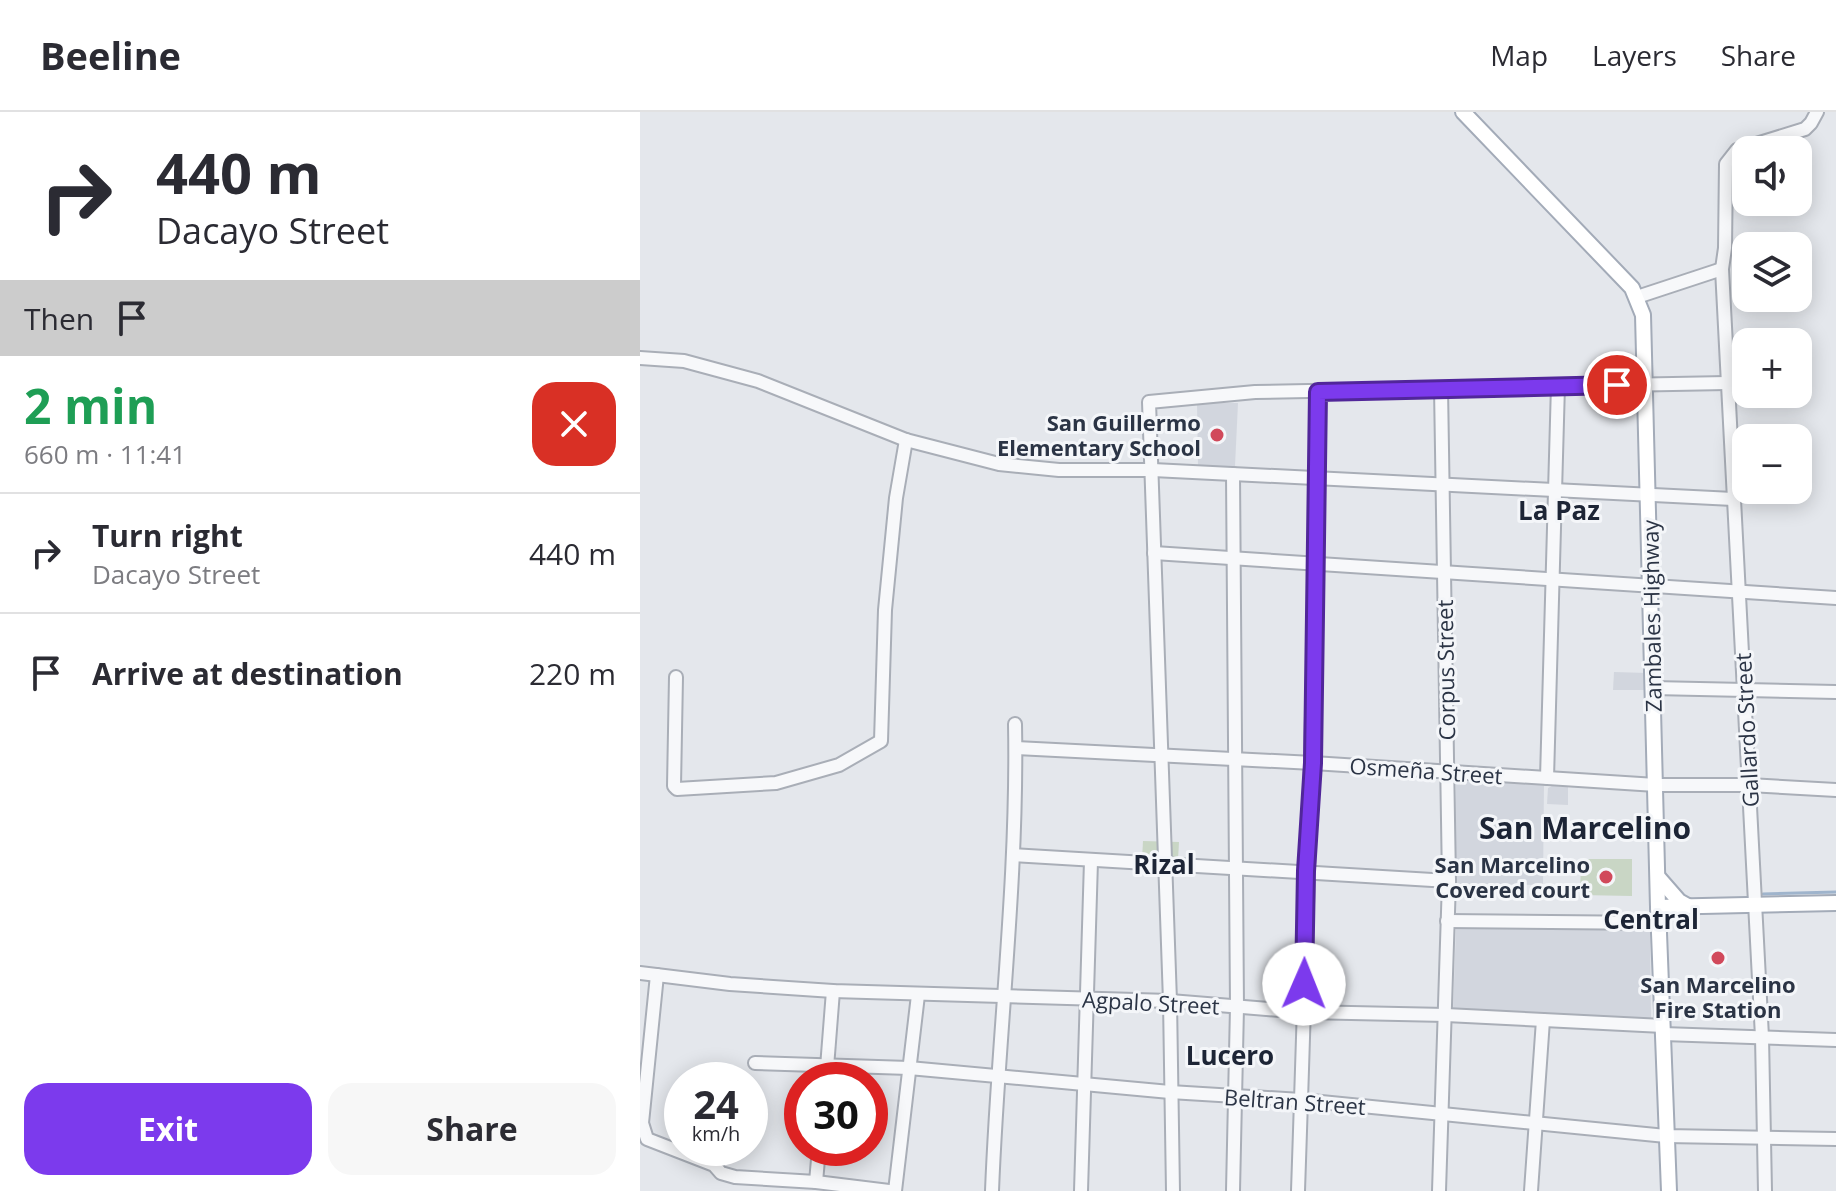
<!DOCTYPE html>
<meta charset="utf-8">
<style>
:root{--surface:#fff;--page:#f7f7f7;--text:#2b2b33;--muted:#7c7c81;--line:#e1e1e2;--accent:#7c3aed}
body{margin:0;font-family:"Open Sans",sans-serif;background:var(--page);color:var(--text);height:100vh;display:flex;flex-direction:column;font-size:30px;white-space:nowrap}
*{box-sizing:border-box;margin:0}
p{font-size:26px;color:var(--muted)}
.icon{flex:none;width:44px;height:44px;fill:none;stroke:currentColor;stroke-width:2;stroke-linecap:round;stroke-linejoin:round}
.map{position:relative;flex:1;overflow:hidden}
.panel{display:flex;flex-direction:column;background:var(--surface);width:640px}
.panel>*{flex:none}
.top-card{background:#fff;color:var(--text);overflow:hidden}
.controls{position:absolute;left:1092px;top:24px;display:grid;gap:16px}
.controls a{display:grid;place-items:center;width:80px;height:80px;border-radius:16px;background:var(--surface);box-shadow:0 4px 20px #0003;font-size:40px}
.speed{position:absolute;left:24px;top:950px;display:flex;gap:16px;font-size:40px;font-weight:700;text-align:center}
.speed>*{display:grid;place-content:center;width:104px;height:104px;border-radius:50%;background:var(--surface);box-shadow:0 4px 20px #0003;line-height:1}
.speed small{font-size:20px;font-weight:400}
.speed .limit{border:12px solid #d22;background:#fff;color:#111}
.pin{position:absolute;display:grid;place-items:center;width:68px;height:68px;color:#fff;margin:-34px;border:4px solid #fff;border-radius:50%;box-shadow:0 2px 8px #0007}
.me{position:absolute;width:88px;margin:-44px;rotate:1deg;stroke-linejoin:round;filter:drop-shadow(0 0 6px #0008)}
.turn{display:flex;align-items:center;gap:28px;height:168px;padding:0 24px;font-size:36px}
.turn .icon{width:104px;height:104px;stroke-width:2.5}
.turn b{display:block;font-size:56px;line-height:68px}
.then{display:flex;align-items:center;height:76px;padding:0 24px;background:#0003;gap:16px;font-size:30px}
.round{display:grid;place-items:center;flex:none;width:84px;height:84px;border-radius:24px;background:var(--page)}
.summary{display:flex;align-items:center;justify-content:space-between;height:136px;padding:0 24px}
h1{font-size:48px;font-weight:700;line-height:60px;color:#1e9e55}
.cta{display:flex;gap:16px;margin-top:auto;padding:16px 24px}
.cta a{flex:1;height:92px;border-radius:24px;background:var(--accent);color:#fff;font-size:32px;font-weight:700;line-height:92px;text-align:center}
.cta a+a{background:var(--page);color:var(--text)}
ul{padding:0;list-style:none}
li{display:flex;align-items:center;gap:24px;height:120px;padding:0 24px;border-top:2px solid var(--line)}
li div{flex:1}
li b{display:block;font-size:30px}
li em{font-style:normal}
header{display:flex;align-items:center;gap:48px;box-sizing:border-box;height:112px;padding:0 40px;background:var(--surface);border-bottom:2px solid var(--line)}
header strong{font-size:38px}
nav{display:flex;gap:44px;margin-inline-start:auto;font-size:28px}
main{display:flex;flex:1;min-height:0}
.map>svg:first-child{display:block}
.built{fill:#d2d6de}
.pitch{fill:#c9d6c5}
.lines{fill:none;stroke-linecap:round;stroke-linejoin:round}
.stream{stroke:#9fb4cc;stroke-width:3}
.minor-casing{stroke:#a9aeb7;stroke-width:16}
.major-casing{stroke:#a3abb8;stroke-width:18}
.minor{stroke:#f7f8fa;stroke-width:12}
.major{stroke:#fff;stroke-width:14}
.route-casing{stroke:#51269a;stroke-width:20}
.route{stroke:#7c3aed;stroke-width:14}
.poi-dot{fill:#d1495b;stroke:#f4f6f9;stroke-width:3}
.labels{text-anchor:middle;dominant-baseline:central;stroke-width:6;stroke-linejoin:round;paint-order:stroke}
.poi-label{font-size:22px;font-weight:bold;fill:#2b3445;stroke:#f4f6f9;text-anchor:end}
.street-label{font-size:22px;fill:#2b3445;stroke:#f4f6f9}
.quarter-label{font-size:26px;font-weight:bold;fill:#1d2536;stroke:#f4f6f9}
.district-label{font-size:30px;font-weight:bold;fill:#1d2536;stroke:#f4f6f9}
</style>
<header>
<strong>Beeline</strong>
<nav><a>Map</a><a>Layers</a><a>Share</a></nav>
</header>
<main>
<section class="panel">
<div class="top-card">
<div class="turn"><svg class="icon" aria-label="right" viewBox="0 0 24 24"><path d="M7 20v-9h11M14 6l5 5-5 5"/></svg><div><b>440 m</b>Dacayo Street</div></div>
<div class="then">Then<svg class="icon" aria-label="arrive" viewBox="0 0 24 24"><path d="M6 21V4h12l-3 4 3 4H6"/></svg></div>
</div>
<div class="summary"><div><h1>2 min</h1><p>660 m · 11:41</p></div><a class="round" style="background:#d93025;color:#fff"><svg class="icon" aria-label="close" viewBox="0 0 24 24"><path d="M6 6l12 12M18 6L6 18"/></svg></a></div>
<ul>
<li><svg class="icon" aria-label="right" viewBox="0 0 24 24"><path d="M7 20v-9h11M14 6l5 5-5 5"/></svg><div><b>Turn right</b><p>Dacayo Street</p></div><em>440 m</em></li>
<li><svg class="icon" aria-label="arrive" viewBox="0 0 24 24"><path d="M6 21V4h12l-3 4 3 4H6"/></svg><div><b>Arrive at destination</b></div><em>220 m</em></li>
</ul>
<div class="cta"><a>Exit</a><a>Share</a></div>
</section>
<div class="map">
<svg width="1196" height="1079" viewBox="0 0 1196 1079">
<rect width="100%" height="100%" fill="#e4e7ec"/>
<g class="built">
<path d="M557,291H598L595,354H558Z"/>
<path d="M974,560L1007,561V578H973Z"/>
<path d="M816,669L904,670L903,773L814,772Z"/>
<path d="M912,674L928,675V693L907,692L908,676Z"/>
<path d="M816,815H1010L1011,908L813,898Z"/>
</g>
<g class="pitch">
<path d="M503,729L539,730L538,748L502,747Z"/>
<path d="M941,747H992V784L940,783Z"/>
</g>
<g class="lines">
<path class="stream" d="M1123,782L1196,780"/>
<defs>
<g id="minor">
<path d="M997,185L1082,157"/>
<path d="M0,246L44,249L118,269L266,328L359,352L419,358H513L1093,387"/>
<path d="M514,441L1196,486"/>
<path d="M36,565L34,674L37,677L136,671L199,653L241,629L245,498L256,386L266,328"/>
<path d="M1013,576L1196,580"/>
<path d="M376,636L673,651L1016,673H1109L1196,678"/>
<path d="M907,666L918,273"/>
<path d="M373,743L809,769"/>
<path d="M807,809L1019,811"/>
<path d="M0,861L90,872L193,879L530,889L664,900L806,903L1023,914"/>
<path d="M17,863L2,1011L7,1027L74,1053L81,1061L95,1065L176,1070L249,1079"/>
<path d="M1023,922L1196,928"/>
<path d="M115,951L269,956L530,980L661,988L1026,1024L1196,1027"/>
<path d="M186,968L193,879"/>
<path d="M176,1070L179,1036"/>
<path d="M255,1079L278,883"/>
<path d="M352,1079C358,923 378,768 375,612"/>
<path d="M441,1079L451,749"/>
<path d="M533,1079L530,889L509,290L615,280L1087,271"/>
<path d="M593,1079L597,895L593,362"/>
<path d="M658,1079C667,813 675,546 678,280"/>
<path d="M799,1079L809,769L801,276"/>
<path d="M891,1079L903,908"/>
<path d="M1125,1079L1122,925L1082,157L1085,136L1086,52L1097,38L1165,17L1171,11L1177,0"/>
</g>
<g id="major">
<path d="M823,0L992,176L1003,203L1018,795L1029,1079"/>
<path d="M1018,765L1039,789L1048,794"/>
<path d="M1018,795L1196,791"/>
</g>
</defs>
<use href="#minor" class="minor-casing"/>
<use href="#major" class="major-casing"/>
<use href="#minor" class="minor"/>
<use href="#major" class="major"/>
</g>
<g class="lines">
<defs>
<path id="route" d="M664,872L666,759L673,651L678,280L977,273"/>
</defs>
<use href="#route" class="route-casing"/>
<use href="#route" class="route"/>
</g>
<g class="poi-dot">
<circle cx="577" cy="323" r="8"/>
<circle cx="966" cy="765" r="8"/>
<circle cx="1078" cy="846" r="8"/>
</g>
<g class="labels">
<g class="poi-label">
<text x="561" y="310">San Guillermo<tspan x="561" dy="25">Elementary School</tspan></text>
<text x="950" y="752">San Marcelino<tspan x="950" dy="25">Covered court</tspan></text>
<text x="1078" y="872" text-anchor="middle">San Marcelino<tspan x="1078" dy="25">Fire Station</tspan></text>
</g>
<g class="street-label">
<text transform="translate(1011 504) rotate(-91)">Zambales Highway</text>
<text transform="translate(805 558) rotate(-91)">Corpus Street</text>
<text transform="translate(1106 618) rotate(-93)">Gallardo Street</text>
<text transform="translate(786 658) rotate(4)">Osmeña Street</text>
<text transform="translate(511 890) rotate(3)">Agpalo Street</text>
<text transform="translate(655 989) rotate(4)">Beltran Street</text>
</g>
<g class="quarter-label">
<text x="919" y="398">La Paz</text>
<text x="524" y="752">Rizal</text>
<text x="1011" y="807">Central</text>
<text x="590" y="943">Lucero</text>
</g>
<g class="district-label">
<text x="945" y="715">San Marcelino</text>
</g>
</g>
</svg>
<div class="controls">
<a><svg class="icon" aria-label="sound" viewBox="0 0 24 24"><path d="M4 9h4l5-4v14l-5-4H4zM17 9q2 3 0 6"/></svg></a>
<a><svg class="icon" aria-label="layers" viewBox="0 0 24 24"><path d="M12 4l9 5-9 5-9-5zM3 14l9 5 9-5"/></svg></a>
<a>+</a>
<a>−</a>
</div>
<div class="speed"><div>24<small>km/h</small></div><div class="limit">30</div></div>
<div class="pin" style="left:977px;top:273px;background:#d93025"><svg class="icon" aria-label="arrive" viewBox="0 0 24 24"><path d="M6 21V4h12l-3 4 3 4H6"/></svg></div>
<svg class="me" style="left:664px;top:872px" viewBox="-20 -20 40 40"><circle r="19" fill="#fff"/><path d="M0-13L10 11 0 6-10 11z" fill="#7c3aed"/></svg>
</div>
</main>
